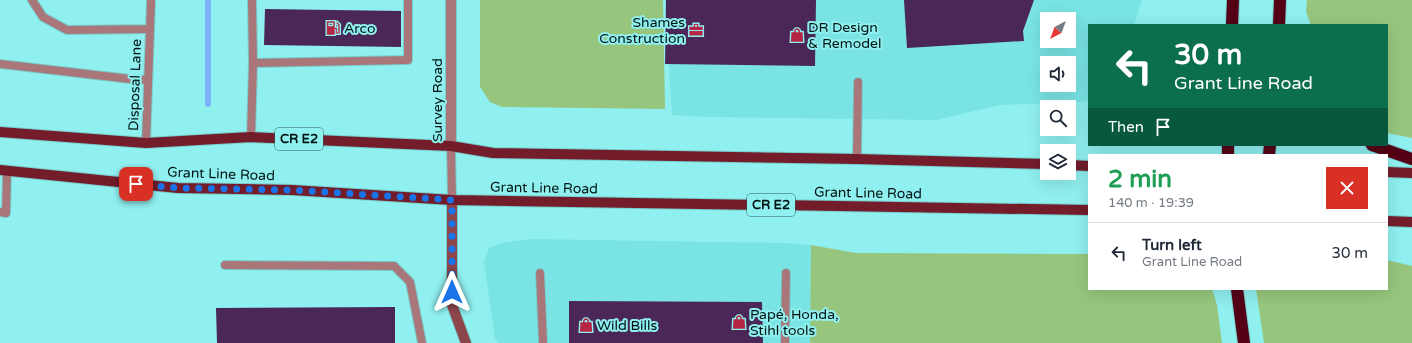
<!DOCTYPE html>
<meta charset="utf-8">
<style>
:root{--surface:#fff;--page:#f2f2f3;--text:#1f2937;--muted:#747a83;--line:#e0e1e3}
body{margin:0;font-family:"Varela Round",sans-serif;background:var(--page);color:var(--text);height:100vh;display:flex;flex-direction:column;font-size:15px;white-space:nowrap}
*{box-sizing:border-box;margin:0}
p{font-size:13px;color:var(--muted)}
.icon{flex:none;width:22px;height:22px;fill:none;stroke:currentColor;stroke-width:2;stroke-linecap:round;stroke-linejoin:round}
.map{position:relative;flex:1;overflow:hidden}
.side{position:absolute;left:1088px;top:154px;width:300px;height:136px;display:flex;flex-direction:column;background:var(--surface);border-radius:0px;box-shadow:0 4px 16px #0002}
.side>*{flex:none}
.guide{position:absolute;left:1088px;top:24px;width:300px;height:122px;border-radius:0px;box-shadow:0 4px 16px #0002;background:#0b6e4f;color:#fff;overflow:hidden}
.needle{width:26px;rotate:221deg}
.buttons{position:absolute;left:1040px;top:12px;display:grid;gap:8px}
.buttons a{display:grid;place-items:center;width:36px;height:36px;border-radius:0px;background:var(--surface);box-shadow:0 4px 16px #0002;font-size:20px}
.pin{position:absolute;display:grid;place-items:center;width:34px;height:34px;color:#fff;margin:-17px;border-radius:8px;box-shadow:0 2px 6px #0006}
.me{position:absolute;width:44px;margin:-22px;rotate:0deg;stroke-linejoin:round;filter:drop-shadow(0 0 3px #0008)}
.turn{display:flex;align-items:center;gap:14px;height:84px;padding:0 20px;font-size:18px}
.turn .icon{width:52px;height:52px;stroke-width:2.5}
.turn b{display:block;font-size:28px;line-height:34px}
.then{display:flex;align-items:center;height:38px;padding:0 20px;background:#0003;gap:8px;font-size:15px}
.round{display:grid;place-items:center;flex:none;width:42px;height:42px;border-radius:0px;background:var(--page)}
.head{display:flex;align-items:center;justify-content:space-between;height:68px;padding:0 20px}
h1{font-size:24px;font-weight:700;line-height:30px;color:#1e9e55}
ul{padding:0;list-style:none}
li{display:flex;align-items:center;gap:12px;height:60px;padding:0 20px;border-top:1px solid var(--line)}
li div{flex:1}
li b{display:block;font-size:15px}
li em{font-style:normal}
.map>svg:first-child{display:block}
.built{fill:#7ae4e4;fill-rule:evenodd}
.green{fill:#96c67d}
.lines{fill:none;stroke-linecap:round;stroke-linejoin:round}
.stream{stroke:#7eb2f6;stroke-width:6}
.building{fill:#4a2757}
.service-casing{stroke:#79cccc;stroke-width:10}
.minor-casing{stroke:#79cccc;stroke-width:12}
.secondary-casing{stroke:#79cccc;stroke-width:12}
.primary-casing{stroke:#79cccc;stroke-width:12}
.motorway-casing{stroke:#79cccc;stroke-width:14}
.service{stroke:#a97779;stroke-width:8}
.minor{stroke:#a97779;stroke-width:10}
.secondary{stroke:#8b454b;stroke-width:10}
.primary{stroke:#731d2b;stroke-width:10}
.motorway{stroke:#540116;stroke-width:12}
.route{stroke:#1a73e8;stroke-width:7;stroke-dasharray:0 12.6}
.labels{text-anchor:middle;dominant-baseline:central;stroke-width:4;stroke-linejoin:round;paint-order:stroke}
.shield{fill:#90efef;stroke:#2c5656;stroke-width:1}
.shield-label{font-size:13px;font-weight:bold;fill:#011414}
.poi-label{font-size:14px;fill:#011414;stroke:#90efef;text-anchor:start}
.street-label{font-size:14px;fill:#011414;stroke:#90efef}
</style>
<div class="map">
<svg width="1412" height="343" viewBox="0 0 1412 343">
<rect width="100%" height="100%" fill="#90efef"/>
<g class="built">
<path d="M665,0H1142L1134,25H1089V100L1085,102L1000,105L936,120L708,117L672,115ZM1047,19H1069V41H1047ZM1047,63H1069V85H1047Z"/>
<path d="M531,239L787,243L811,245L810,343H498L495,338L484,262L489,248L505,242Z"/>
</g>
<g class="green">
<path d="M480,0H663L665,109L502,107L490,102L480,87Z"/>
<path d="M1307,0H1412V138L1387,133V25H1311L1306,12Z"/>
<path d="M811,245L856,253L1089,254V289H1212L1217,305L1222,343H810Z"/>
<path d="M1387,260L1412,266V343H1264L1256,289H1387Z"/>
</g>
<g class="lines">
<path class="stream" d="M208,104V0"/>
</g>
<g class="building">
<path d="M666,0H816L815,66L665,64Z"/>
<path d="M904,0H1034L1023,31L1024,41L907,48Z"/>
<path d="M265,9L401,11V47L264,45Z"/>
<path d="M569,301L762,302L763,343H569Z"/>
<path d="M395,307V343H217L216,308Z"/>
</g>
<g class="lines">
<defs>
<g id="service">
<path d="M32,0L43,17L67,30L150,29L151,0"/>
<path d="M252,0L253,63L408,60V0"/>
<path d="M0,64L130,79L148,80"/>
<path d="M251,137L253,63"/>
<path d="M146,143L150,29"/>
<path d="M451,146L452,200"/>
<path d="M857,159L858,82"/>
<path d="M0,212L6,213L7,171"/>
<path d="M225,265L394,266L410,282L422,343"/>
<path d="M540,273L543,343"/>
<path d="M785,343L786,273"/>
</g>
<path id="minor" d="M451,146V0"/>
<path id="secondary" d="M452,200V305L466,343"/>
<g id="primary">
<path d="M0,132L146,143L251,137L451,146L493,153L857,159L1047,164"/>
<path d="M1069,165L1089,166"/>
<path d="M0,170L178,188L292,190L452,200L1089,210"/>
<path d="M1387,172L1412,173"/>
<path d="M1387,221L1412,222"/>
</g>
<g id="motorway">
<path d="M1232,25L1233,0"/>
<path d="M1279,25L1280,0"/>
<path d="M1372,145L1412,159"/>
<path d="M1228,155V145"/>
<path d="M1269,155L1270,145"/>
<path d="M1237,289L1244,343"/>
</g>
</defs>
<use href="#service" class="service-casing"/>
<use href="#minor" class="minor-casing"/>
<use href="#secondary" class="secondary-casing"/>
<use href="#primary" class="primary-casing"/>
<use href="#motorway" class="motorway-casing"/>
<use href="#service" class="service"/>
<use href="#minor" class="minor"/>
<use href="#secondary" class="secondary"/>
<use href="#primary" class="primary"/>
<use href="#motorway" class="motorway"/>
</g>
<g class="lines">
<path class="route" d="M136,184L178,188L292,190L452,200V292"/>
</g>
<defs>
<symbol id="fuel-bare" viewBox="-9 -9 18 18"><path d="M-5.5-6h7V0h2V4h1.3V-2.5L3-4.5l.8-.8L6-3V5H2.5V1h-1V6h-7ZM-4.2-4.7v3.2H.2V-4.7Z" fill="#b62543" stroke="#90efef" stroke-width="2.5" paint-order="stroke"/></symbol>
<symbol id="office-bare" viewBox="-9 -9 18 18"><path d="M-6-3h4V-5.5h4V-3h4V5H-6ZM-1-4.5V-3h2v-1.5ZM-6 0V1H6V0Z" fill="#b62543" stroke="#90efef" stroke-width="2.5" paint-order="stroke"/></symbol>
<symbol id="shop-bare" viewBox="-9 -9 18 18"><path d="M-5-2.5h2.3a2.7 3.5 0 0 1 5.4 0H5L5.5 6h-11ZM-1.5-2.5h3a1.5 2.3 0 0 0-3 0Z" fill="#b62543" stroke="#90efef" stroke-width="2.5" paint-order="stroke"/></symbol>
</defs>
<g fill-rule="evenodd">
<use href="#fuel-bare" x="323" y="18" width="20" height="20"/>
<use href="#office-bare" x="686" y="20" width="20" height="20"/>
<use href="#shop-bare" x="787" y="25" width="20" height="20"/>
<use href="#shop-bare" x="729" y="312" width="20" height="20"/>
<use href="#shop-bare" x="576" y="315" width="20" height="20"/>
</g>
<g class="labels">
<g class="shield">
<rect x="275" y="128" width="48" height="22" rx="3"/>
<rect x="747" y="194" width="48" height="22" rx="3"/>
</g>
<g class="shield-label">
<text x="299" y="139">CR E2</text>
<text x="771" y="205">CR E2</text>
</g>
<g class="poi-label">
<text x="685" y="22" text-anchor="end">Shames<tspan x="685" dy="16">Construction</tspan></text>
<text x="808" y="27">DR Design<tspan x="808" dy="16">&amp; Remodel</tspan></text>
<text x="344" y="28">Arco</text>
<text x="750" y="314">Papé, Honda,<tspan x="750" dy="16">Stihl tools</tspan></text>
<text x="597" y="325">Wild Bills</text>
</g>
<g class="street-label">
<text transform="translate(135 85) rotate(-88)">Disposal Lane</text>
<text transform="translate(437 100) rotate(-90)">Survey Road</text>
<text transform="translate(221 174) rotate(2)">Grant Line Road</text>
<text transform="translate(544 188) rotate(1)">Grant Line Road</text>
<text transform="translate(868 193) rotate(1)">Grant Line Road</text>
</g>
</g>
</svg>
<div class="buttons">
<a><svg class="needle" viewBox="-14 -14 28 28"><path d="M0-13l5 13h-10z" fill="#e53935"/><path d="M0 13l5-13h-10z" fill="#747a83"/></svg></a>
<a><svg class="icon" aria-label="sound" viewBox="0 0 24 24"><path d="M4 9h4l5-4v14l-5-4H4zM17 9q2 3 0 6"/></svg></a>
<a><svg class="icon" aria-label="search" viewBox="0 0 24 24"><circle cx="10" cy="10" r="6"/><path d="M15 15l6 6"/></svg></a>
<a><svg class="icon" aria-label="layers" viewBox="0 0 24 24"><path d="M12 4l9 5-9 5-9-5zM3 14l9 5 9-5"/></svg></a>
</div>
<div class="pin" style="left:136px;top:184px;background:#d93025"><svg class="icon" aria-label="arrive" viewBox="0 0 24 24"><path d="M6 21V4h12l-3 4 3 4H6"/></svg></div>
<svg class="me" style="left:452px;top:292px" viewBox="-20 -20 40 40"><path d="M0-17L14 15 0 8-14 15z" fill="#1a73e8" stroke="#fff" stroke-width="4"/></svg>
<div class="guide">
<div class="turn"><svg class="icon" aria-label="left" viewBox="0 0 24 24"><path d="M17 20v-9H6M10 6l-5 5 5 5"/></svg><div><b>30 m</b>Grant Line Road</div></div>
<div class="then">Then<svg class="icon" aria-label="arrive" viewBox="0 0 24 24"><path d="M6 21V4h12l-3 4 3 4H6"/></svg></div>
</div>
<section class="side">
<div class="head"><div><h1>2 min</h1><p>140 m · 19:39</p></div><a class="round" style="background:#d93025;color:#fff"><svg class="icon" aria-label="close" viewBox="0 0 24 24"><path d="M6 6l12 12M18 6L6 18"/></svg></a></div>
<ul>
<li><svg class="icon" aria-label="left" viewBox="0 0 24 24"><path d="M17 20v-9H6M10 6l-5 5 5 5"/></svg><div><b>Turn left</b><p>Grant Line Road</p></div><em>30 m</em></li>
</ul>
</section>
</div>
